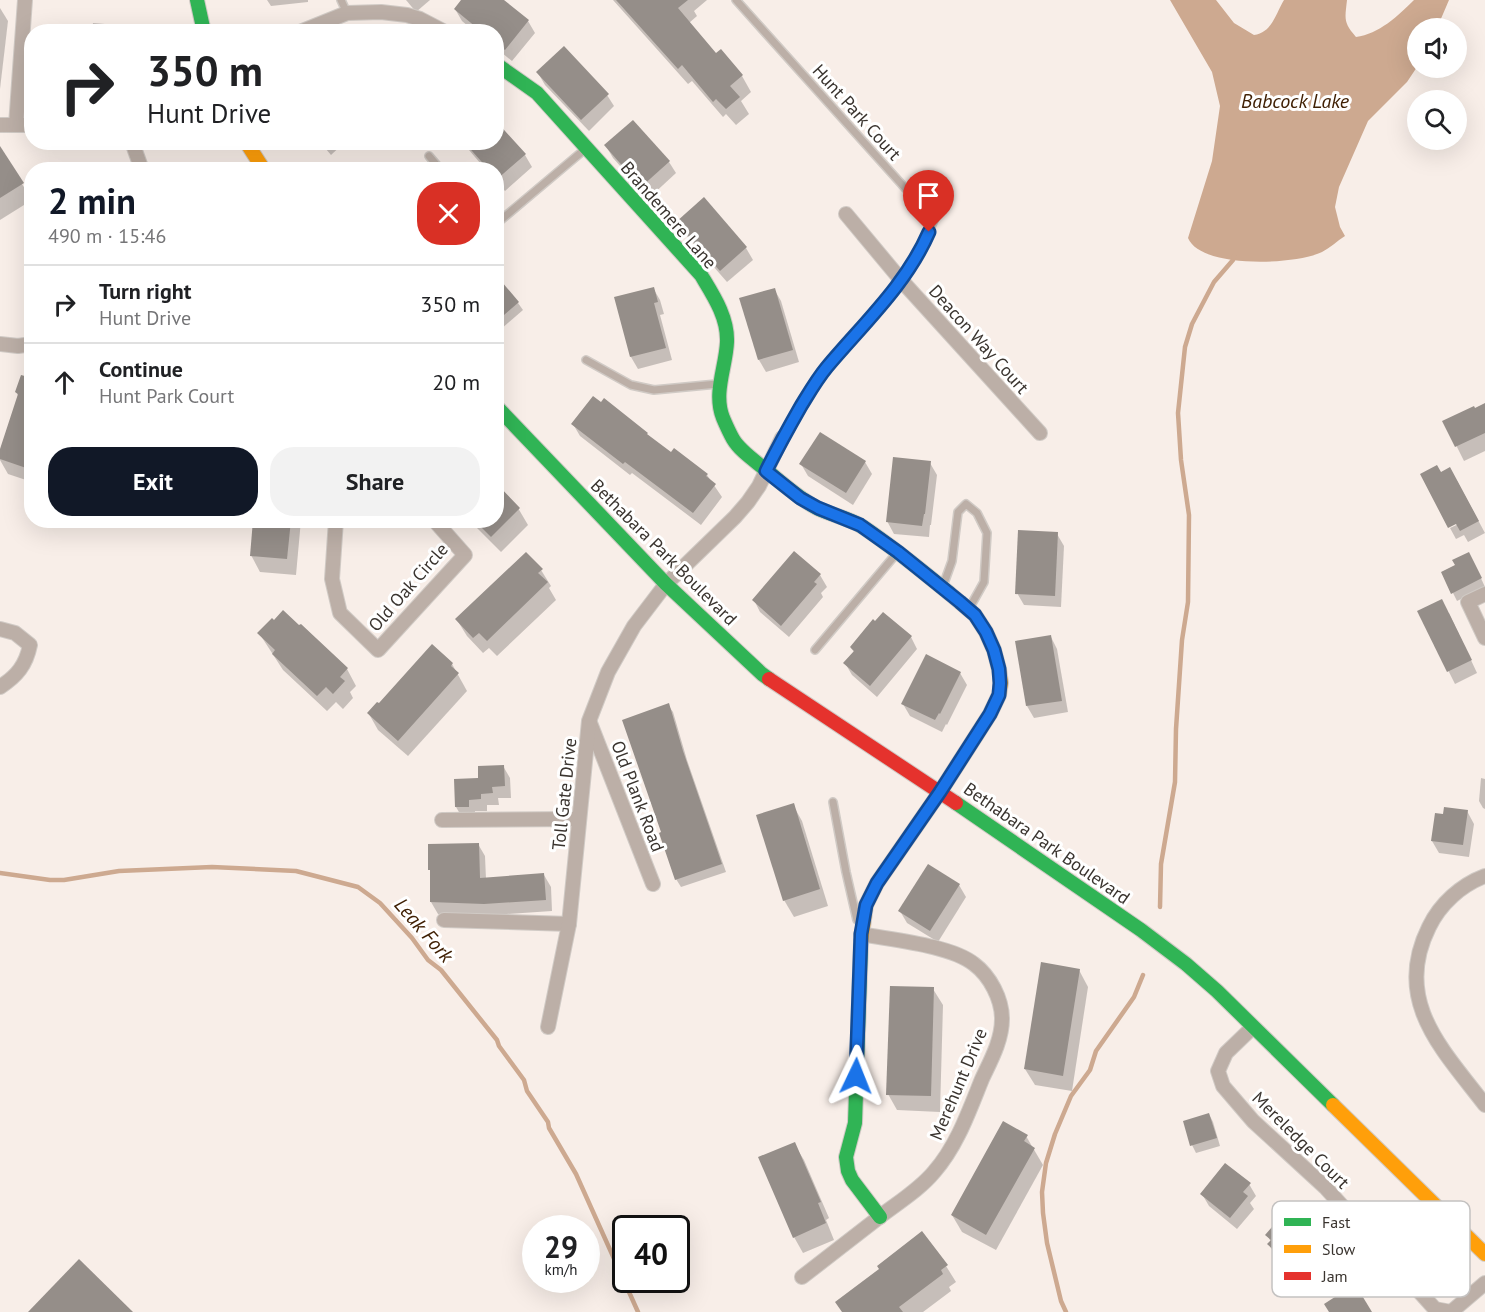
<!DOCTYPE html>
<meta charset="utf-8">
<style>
:root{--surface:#fff;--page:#f2f2f2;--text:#202124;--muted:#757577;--line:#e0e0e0;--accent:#111827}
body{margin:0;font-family:"PT Sans",sans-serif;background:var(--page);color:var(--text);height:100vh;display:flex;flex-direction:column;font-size:22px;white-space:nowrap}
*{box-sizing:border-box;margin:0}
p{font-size:20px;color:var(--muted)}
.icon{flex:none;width:33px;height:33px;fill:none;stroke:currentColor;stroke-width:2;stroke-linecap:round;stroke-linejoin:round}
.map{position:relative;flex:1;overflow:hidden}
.panel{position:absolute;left:24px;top:162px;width:480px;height:366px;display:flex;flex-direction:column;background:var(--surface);border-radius:24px;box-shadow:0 6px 24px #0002}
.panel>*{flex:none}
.hud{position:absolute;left:24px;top:24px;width:480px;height:126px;border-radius:24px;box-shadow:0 6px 24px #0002;background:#fff;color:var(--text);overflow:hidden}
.buttons{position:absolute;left:1407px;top:18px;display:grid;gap:12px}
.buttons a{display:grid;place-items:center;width:60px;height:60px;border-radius:50%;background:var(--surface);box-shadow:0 6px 24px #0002;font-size:30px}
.speed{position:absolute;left:522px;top:1215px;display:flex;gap:12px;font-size:30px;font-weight:700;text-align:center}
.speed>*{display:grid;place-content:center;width:78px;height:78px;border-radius:50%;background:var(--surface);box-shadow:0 6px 24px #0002;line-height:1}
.speed small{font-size:15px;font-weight:400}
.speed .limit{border:3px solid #111;border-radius:9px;background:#fff;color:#111}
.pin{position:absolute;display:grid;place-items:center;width:51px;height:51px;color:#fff;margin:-62px -26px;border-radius:50% 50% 50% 0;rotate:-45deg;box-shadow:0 0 6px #0007}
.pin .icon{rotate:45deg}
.me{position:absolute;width:66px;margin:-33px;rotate:2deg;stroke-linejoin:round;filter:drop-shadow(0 0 4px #0008)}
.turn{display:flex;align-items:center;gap:21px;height:126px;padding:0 24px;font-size:27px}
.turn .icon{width:78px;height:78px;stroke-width:2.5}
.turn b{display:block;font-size:42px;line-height:51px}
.round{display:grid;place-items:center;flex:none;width:63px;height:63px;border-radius:24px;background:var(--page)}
.head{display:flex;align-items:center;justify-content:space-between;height:102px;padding:0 24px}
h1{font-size:36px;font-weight:700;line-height:45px;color:var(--accent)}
.cta{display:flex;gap:12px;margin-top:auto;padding:12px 24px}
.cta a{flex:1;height:69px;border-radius:24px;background:var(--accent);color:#fff;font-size:24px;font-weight:700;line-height:69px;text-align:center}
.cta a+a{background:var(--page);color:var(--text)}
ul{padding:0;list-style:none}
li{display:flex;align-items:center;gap:18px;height:78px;padding:0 24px;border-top:2px solid var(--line)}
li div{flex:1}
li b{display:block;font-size:22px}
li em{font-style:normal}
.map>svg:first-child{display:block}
.water{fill:#cda990}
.shadow{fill:#0003}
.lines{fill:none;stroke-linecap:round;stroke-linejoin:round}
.stream{stroke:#cda990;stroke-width:4.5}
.building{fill:#958e89}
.lane-casing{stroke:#d0cac5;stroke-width:10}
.street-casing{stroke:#d0cac5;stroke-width:16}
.fast-casing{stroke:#d0cac5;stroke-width:16}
.slow-casing{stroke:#d0cac5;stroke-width:16}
.jam-casing{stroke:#d0cac5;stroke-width:16}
.lane{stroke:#bcafa7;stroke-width:7}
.street{stroke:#bcafa7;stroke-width:14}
.fast{stroke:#30b455;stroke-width:14}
.slow{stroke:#ff9f0a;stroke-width:14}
.jam{stroke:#e5322d;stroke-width:14}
.route-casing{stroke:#114b97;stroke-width:15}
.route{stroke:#1a73e8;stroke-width:10}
.labels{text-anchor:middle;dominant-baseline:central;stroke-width:6;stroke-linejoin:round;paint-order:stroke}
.street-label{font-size:18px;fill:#3a342f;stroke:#fff}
.water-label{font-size:20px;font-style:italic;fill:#402004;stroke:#fff}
.key{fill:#fff;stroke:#c4c2c1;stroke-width:1.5}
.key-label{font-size:16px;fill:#3a342f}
</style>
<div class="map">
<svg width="1485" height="1312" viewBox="0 0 1485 1312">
<rect width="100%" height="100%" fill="#f8eee8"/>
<path class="water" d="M1170,0H1216L1234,23L1254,35C1272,33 1276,13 1284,0H1347C1345,19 1343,22 1356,37C1379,34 1398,16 1414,0H1449L1437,28H1418L1417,67L1407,82L1368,121L1339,187L1335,207L1340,227L1345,236C1337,241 1330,248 1322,252C1296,265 1201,269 1188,238L1212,161L1220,106L1212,72Z"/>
<g class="shadow">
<path d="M267,0H308V2L271,6Z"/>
<path d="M406,0H430L416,12Z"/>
<path d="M463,0H502L528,21L535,33L512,61L496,48V32H475L462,21L455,9Z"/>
<path d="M613,0H707L694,11L697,16L689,23L716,55L742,76L751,92L741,101L749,114L736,125L726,114L723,117L692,81L688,84Z"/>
<path d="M0,8L8,21L0,89Z"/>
<path d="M93,23L117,25L120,32H92Z"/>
<path d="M538,73L607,95L614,106L589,131L545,85Z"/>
<path d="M320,142H345L331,155Z"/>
<path d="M465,142L525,155L532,167L505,191L496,181V170H486L469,150Z"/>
<path d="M606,146L669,162L676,173L649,198L613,158Z"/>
<path d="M0,161L22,184L32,200L0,220Z"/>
<path d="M678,223L746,248L753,260L727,282L685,234Z"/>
<path d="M502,283L518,303L523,310L501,329L496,324V288Z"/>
<path d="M653,288L660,300L664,314L660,315L672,360L638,369L631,357L616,298Z"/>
<path d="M774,289L781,301L799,362L766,372L759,360Z"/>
<path d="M32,380V482L8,474L0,460V454L19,397L16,392Z"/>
<path d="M1485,405V451L1464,461L1444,421Z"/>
<path d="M573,424L671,454L674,450L707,475L722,497L701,525L632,473L630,475L580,436Z"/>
<path d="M865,462L872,474L853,505L808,476L801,464Z"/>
<path d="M930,463L937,475L931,525H930L929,537L894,534L887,521Z"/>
<path d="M1441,474L1457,481L1485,533L1468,542L1464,535L1456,539L1450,528L1463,522Z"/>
<path d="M518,508L528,525L501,552L469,520H496Z"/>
<path d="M254,520H301L296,575L260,572L251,555Z"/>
<path d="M1057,534L1064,546L1061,607L1024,605L1017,593Z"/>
<path d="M1473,561L1485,587L1457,601L1453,593Z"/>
<path d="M541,570L551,586L549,588L556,600L497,656L489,648L483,653L467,636L457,620Z"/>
<path d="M820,575L827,587L821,593L823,597L789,637L760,612L754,600Z"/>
<path d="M1419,612L1449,613L1477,673L1455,684Z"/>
<path d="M301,626L347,669L356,686L350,692L353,698L343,709L336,702L327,711L283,670L259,633L299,627Z"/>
<path d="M911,637L917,649L877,697L852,675L845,663L854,652L851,648Z"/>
<path d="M1051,637L1057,649L1068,712L1034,718L1027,706Z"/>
<path d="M452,664L467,691L408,756L378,730L369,714L379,706Z"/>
<path d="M960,673L967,685L947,725L946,724L942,732L910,716L903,704Z"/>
<path d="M668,705L673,712L687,760L726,872L681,887L676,879Z"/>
<path d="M503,766L510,778L511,798H498L499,805H487V811H475V818L463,819L456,807L480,780Z"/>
<path d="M1481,778L1485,779V809L1483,808L1479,801Z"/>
<path d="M793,805L802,821L828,906L794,917L784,900Z"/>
<path d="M1467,811L1474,824L1469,857L1439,853L1432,841L1444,816Z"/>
<path d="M478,844L485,856L486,879L544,875L551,887L552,911L491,915L438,914L431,902L432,873L430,870Z"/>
<path d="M929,866L959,885L966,897L938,942L907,923L900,911Z"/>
<path d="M1079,970L1088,987L1072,1091L1035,1085L1025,1069Z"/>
<path d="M933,989L943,1005L940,1112L897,1110L888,1094Z"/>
<path d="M1209,1114L1213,1122L1220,1146L1196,1153L1192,1145Z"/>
<path d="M1026,1136L1043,1165L996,1250L962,1232L952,1215Z"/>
<path d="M794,1144L804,1160L829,1218L826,1220L834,1240L803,1253L794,1237Z"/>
<path d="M1249,1184L1256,1196L1250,1203L1254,1209L1237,1229L1209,1206L1202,1194Z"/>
<path d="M1267,1235L1334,1244L1341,1256L1316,1284L1308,1278L1305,1282L1276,1256L1269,1245L1271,1242Z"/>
<path d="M946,1266L956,1282L949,1287L951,1291L923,1312H842Z"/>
</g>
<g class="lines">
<g class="stream">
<path d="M0,873L50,880H64L119,871L212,867L296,871L358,887L380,903L412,938L428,960L441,970L497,1040L499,1046L524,1080L527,1091L548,1122L549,1128L576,1174L638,1312"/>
<path d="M1160,907L1161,864L1175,782L1176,729L1182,640L1188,602L1189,515L1181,460L1178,413L1185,347L1192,324L1214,282L1233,260L1234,256"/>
<path d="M1066,1312L1061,1301L1047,1243L1043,1213L1042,1192L1046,1163L1055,1134L1071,1096L1090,1070L1096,1051L1134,997L1143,975"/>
</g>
</g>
<g class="building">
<path d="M461,0H504L529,20L505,50L496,43V32H482L454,9Z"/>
<path d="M616,0H688L678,8L716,53L721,49L743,75L730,86L740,97L726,109L716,99L713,102L682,65L678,69Z"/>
<path d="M564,46L609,94L581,120L536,72Z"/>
<path d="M633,120L670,161L641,187L604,145Z"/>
<path d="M496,121L526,154L496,180V170H489L464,142H496Z"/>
<path d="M0,146L24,183L0,198Z"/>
<path d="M704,197L747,247L720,271L676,222Z"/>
<path d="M496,275L519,302L496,322Z"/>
<path d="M654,287L658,302L654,303L666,348L630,357L614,297Z"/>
<path d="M775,288L793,350L758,360L739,298Z"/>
<path d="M21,375L32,378V470L0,459V449L18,394L15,392Z"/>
<path d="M593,396L601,402L604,398L648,433L647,434L671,452L674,448L708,474L706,476L716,484L693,513L625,462L623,464L571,424Z"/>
<path d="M1485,403V433L1455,447L1442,421L1474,406L1475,408Z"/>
<path d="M820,432L866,461L846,493L799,464Z"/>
<path d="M893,457L931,461L925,514H924L922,526L886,522Z"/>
<path d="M1437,465L1441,472L1450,467L1479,521L1460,531L1456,524L1448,528L1420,474Z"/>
<path d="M496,483L520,508L491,537L474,520H496Z"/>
<path d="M253,520H291L287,559L250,556Z"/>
<path d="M1018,530L1058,532L1055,596L1015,594Z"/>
<path d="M794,551L821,574L814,582L817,584L781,626L752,600Z"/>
<path d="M526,552L543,569L538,573L548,582L487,641L479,633L473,638L455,619Z"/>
<path d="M1469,552L1482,578L1451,594L1441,572L1455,565L1452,560Z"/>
<path d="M1442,599L1472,660L1447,672L1417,611Z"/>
<path d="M283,610L299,625L301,624L348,668L340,677L345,681L333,694L326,687L317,696L272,654L275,650L257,633L272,618L274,620Z"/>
<path d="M883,612L912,636L870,686L843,663L854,651L850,647L873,619L875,621Z"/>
<path d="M1051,635L1062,701L1026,706L1015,641Z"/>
<path d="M432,644L453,663L451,666L459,673L398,741L367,713L377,702L379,703Z"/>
<path d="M926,654L961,672L940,714L939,713L935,720L901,704Z"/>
<path d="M669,703L683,751L722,864L675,880L659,833L661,832L622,720Z"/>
<path d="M504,765L505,786L492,787L493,793L481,794V799L469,800V807H455L454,779L478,778V766Z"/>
<path d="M794,803L820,889L783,901L756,815Z"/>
<path d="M1444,807L1468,810L1463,845L1431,841L1435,813L1443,814Z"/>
<path d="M479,843L480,878L544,873L546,900L484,904L430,902V870H428V844Z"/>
<path d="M928,864L960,884L930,931L898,911Z"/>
<path d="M1041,962L1080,969L1063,1076L1024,1069Z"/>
<path d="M890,986L934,987L931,1096L886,1095Z"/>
<path d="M1209,1113L1217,1138L1190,1146L1183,1121Z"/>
<path d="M1003,1121L1028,1135L1024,1141L1035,1148L986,1235L951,1215Z"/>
<path d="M795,1142L821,1202L818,1203L826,1223L793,1238L758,1157Z"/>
<path d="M1225,1163L1251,1183L1243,1192L1248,1196L1230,1218L1200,1194Z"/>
<path d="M1292,1204L1335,1243L1308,1273L1301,1267L1297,1271L1267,1244L1271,1240L1265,1235Z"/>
<path d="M922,1231L948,1265L941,1270L943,1274L899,1307L903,1312H842L835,1302L879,1269L877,1266Z"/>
<path d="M79,1259L133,1312H28Z"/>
<path d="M1355,1284L1372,1312H1329L1324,1304Z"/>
</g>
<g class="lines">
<defs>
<g id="lane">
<path d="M341,0L347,13"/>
<path d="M736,0L905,188C917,196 927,200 942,202C931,226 922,250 907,272C884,307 853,336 826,368C809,389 796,415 782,438"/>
<path d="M429,156L441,170"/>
<path d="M496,224L584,150"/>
<path d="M586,360L631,385L654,390L717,384"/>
<path d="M943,586L952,561L958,512L966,504L977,513L987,533L984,582L970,607"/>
<path d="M815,650L896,554"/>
<path d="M833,802L846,872L857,920"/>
</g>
<g id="street">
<path d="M300,32L347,13L381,12L407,15L420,19L445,32"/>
<path d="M0,125H32"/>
<path d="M16,125L25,0"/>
<path d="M132,142L142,170"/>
<path d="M846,214L901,280L1040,433"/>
<path d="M0,344L18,346L32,344"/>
<path d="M336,520L332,579L340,613L378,650L465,555L434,520"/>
<path d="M1485,594L1468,602L1485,638"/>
<path d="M0,629L15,633L30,645C26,665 17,676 0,687"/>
<path d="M590,723L653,884"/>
<path d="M442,820L579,819"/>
<path d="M1485,876C1461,885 1440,904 1429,927C1392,1001 1443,1050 1485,1105"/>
<path d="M444,920L569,924"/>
<path d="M548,1027L569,924L589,721L608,672L634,626L666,584L735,517L748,502L759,486L782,438"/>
<path d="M1253,1027L1226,1053L1218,1071L1223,1086L1253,1121L1325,1187L1435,1309L1451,1312L1485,1283"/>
<path d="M802,1277C829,1256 855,1236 882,1215C899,1202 920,1189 934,1172C957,1146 969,1111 982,1079C991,1060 1002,1040 1002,1019C1002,999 990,976 974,964C950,945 892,940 861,934"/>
</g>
<g id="fast">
<path d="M197,0L204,32"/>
<path d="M496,64L537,93L701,275C713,295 728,317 727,342C726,367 713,393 723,418C726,425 729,432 733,439C740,451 754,460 766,470C782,483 798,498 817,508C831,515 849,518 863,527C893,547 921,570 949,593"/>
<path d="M496,406L666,584L762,674L769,679"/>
<path d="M956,803L1141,930L1186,964L1217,991L1333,1105"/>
<path d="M861,942L855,1123L846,1157L848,1171L852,1180L880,1217"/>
</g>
<g id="slow">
<path d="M246,142L264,170"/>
<path d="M861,942L866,905L877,883L940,792L990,714L999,695L1001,683L999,669L994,650L986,632L975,615L949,593"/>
<path d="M1333,1105L1485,1254"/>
</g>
<path id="jam" d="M769,679L956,803"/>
</defs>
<use href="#lane" class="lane-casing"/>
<use href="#street" class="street-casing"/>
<use href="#fast" class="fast-casing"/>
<use href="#slow" class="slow-casing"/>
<use href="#jam" class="jam-casing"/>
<use href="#lane" class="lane"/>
<use href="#street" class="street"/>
<use href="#fast" class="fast"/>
<use href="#slow" class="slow"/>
<use href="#jam" class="jam"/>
</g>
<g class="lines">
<defs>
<path id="route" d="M856,1076L861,934L866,905L877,883L940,792L990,714L999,695L1000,683L999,669L994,650L986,632L975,615L960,602L898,552L860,525L818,508L800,498L766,471C777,449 789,427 801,406C809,393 817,379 827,367C863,324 906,285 929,232"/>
</defs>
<use href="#route" class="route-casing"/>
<use href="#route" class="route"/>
</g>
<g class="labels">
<g class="street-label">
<text transform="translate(857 112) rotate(48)">Hunt Park Court</text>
<text transform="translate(669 215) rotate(49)">Brandemere Lane</text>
<text transform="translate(979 339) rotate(48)">Deacon Way Court</text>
<text transform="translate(664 552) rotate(45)">Bethabara Park Boulevard</text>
<text transform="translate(408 587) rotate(-49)">Old Oak Circle</text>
<text transform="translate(564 794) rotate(-84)">Toll Gate Drive</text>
<text transform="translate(638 796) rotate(69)">Old Plank Road</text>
<text transform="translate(1047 843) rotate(35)">Bethabara Park Boulevard</text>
<text transform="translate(958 1084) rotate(-67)">Merehunt Drive</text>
<text transform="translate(1301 1140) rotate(45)">Mereledge Court</text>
</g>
<g class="water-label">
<text x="1295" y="101">Babcock Lake</text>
<text transform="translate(424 930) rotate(49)">Leak Fork</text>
</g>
</g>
<rect x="1272" y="1201" width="198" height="96" rx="9" class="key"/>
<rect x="1284" y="1218" width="27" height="8" fill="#30b455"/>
<rect x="1284" y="1245" width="27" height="8" fill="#ff9f0a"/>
<rect x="1284" y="1272" width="27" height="8" fill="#e5322d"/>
<g class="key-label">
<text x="1322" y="1228">Fast</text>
<text x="1322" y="1255">Slow</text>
<text x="1322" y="1282">Jam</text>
</g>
</svg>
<div class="buttons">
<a><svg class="icon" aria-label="sound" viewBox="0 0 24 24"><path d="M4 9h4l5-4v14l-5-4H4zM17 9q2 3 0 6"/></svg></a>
<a><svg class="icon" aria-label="search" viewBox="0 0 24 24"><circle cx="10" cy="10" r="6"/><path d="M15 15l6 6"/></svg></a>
</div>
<div class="speed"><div>29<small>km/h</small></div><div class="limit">40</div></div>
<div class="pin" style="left:929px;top:232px;background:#d93025"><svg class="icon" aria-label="arrive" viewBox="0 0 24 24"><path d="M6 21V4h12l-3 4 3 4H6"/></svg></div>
<svg class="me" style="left:856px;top:1076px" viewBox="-20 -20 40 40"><path d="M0-17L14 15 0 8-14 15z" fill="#1a73e8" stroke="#fff" stroke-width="4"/></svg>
<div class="hud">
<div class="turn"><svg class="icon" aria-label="right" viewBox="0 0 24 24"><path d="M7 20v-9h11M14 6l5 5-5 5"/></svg><div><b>350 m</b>Hunt Drive</div></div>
</div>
<section class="panel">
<div class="head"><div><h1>2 min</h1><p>490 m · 15:46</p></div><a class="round" style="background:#d93025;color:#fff"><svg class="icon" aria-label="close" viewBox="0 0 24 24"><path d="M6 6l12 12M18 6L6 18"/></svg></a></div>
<ul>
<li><svg class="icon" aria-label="right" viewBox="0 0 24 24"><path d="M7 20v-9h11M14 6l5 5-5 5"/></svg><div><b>Turn right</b><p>Hunt Drive</p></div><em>350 m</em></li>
<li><svg class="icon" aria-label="ahead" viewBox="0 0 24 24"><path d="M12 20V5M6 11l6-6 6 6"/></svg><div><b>Continue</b><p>Hunt Park Court</p></div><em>20 m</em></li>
</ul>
<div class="cta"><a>Exit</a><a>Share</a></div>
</section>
</div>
